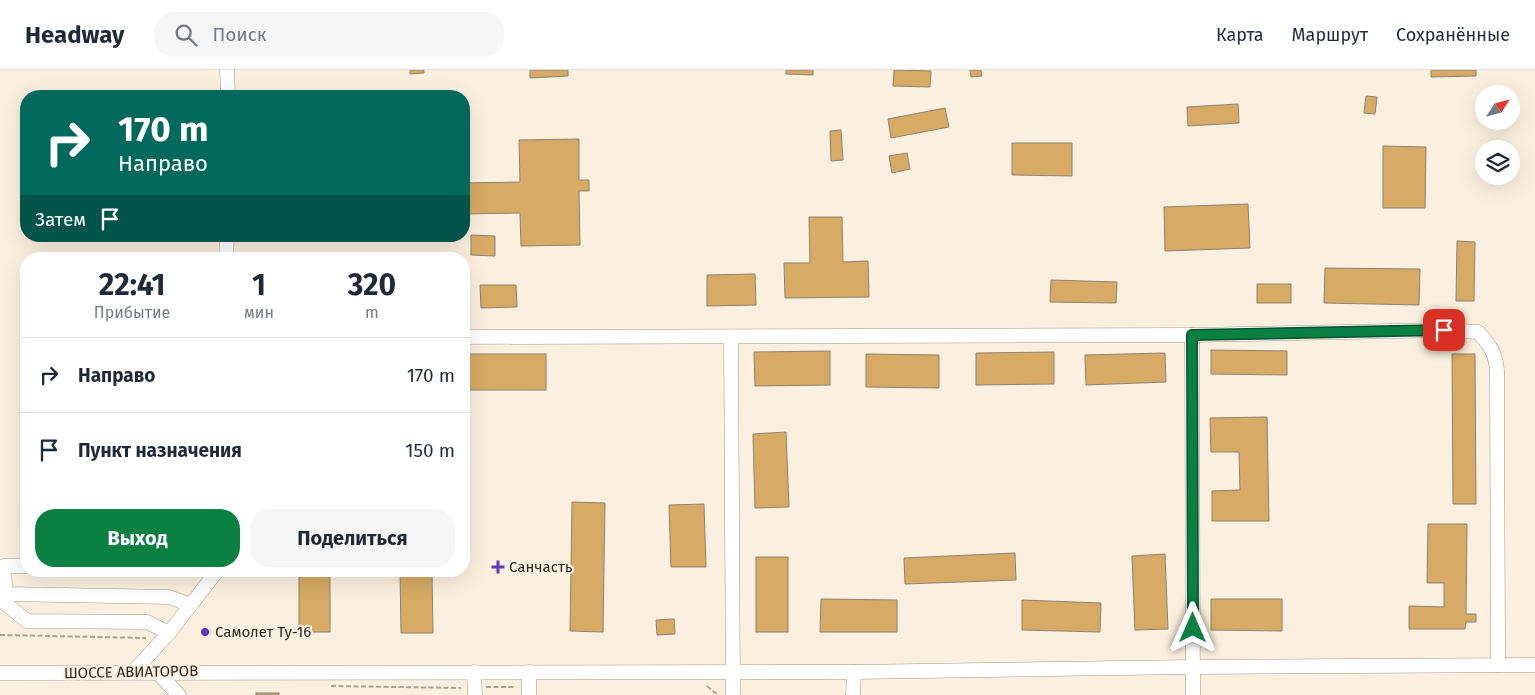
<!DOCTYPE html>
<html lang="ru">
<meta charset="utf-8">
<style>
:root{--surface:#fff;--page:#f6f6f7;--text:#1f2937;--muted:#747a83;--line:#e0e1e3;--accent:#0b8043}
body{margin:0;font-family:"Fira Sans",sans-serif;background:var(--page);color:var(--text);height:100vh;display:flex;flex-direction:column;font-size:19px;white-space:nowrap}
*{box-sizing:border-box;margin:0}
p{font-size:16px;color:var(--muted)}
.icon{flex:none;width:28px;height:28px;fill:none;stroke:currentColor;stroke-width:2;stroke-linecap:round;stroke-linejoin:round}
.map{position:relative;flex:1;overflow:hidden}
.side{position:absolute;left:20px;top:182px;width:450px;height:325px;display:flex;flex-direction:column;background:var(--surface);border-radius:20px;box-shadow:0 5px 20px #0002}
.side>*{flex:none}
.guide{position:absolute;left:20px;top:20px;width:450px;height:152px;border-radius:20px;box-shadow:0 5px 20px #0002;background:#00695c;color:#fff;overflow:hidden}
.needle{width:32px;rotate:54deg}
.buttons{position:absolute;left:1475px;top:15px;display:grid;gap:10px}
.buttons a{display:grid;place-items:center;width:45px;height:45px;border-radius:50%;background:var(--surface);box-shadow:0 5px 20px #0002;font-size:25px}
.pin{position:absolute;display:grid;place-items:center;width:42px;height:42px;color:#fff;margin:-21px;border-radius:10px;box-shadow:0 2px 8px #0006}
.me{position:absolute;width:55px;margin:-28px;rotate:0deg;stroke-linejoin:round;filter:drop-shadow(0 0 4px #0008)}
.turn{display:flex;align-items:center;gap:18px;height:105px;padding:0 15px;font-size:22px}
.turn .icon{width:65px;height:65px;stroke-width:2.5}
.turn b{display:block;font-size:35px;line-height:42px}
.then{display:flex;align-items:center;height:48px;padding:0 15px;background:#0003;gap:10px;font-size:19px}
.eta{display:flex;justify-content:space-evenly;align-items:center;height:85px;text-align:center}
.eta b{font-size:30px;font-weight:700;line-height:35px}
.cta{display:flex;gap:10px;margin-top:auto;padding:10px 15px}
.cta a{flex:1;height:58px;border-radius:20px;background:var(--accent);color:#fff;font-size:20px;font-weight:700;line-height:58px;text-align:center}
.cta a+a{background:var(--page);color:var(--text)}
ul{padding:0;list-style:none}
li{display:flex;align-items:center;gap:15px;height:75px;padding:0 15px;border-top:1px solid var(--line)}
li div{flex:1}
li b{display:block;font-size:19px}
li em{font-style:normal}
header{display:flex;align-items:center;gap:30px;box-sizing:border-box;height:70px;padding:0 25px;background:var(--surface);border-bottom:1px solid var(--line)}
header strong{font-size:24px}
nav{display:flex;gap:28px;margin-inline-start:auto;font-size:18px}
.search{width:350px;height:45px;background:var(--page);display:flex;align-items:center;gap:12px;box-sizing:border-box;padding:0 18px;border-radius:20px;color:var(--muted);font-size:19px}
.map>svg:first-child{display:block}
.building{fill:#d7aa65;stroke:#8c8273}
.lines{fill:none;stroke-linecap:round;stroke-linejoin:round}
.minor-casing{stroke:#a19687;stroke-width:15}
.path{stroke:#aba296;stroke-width:2;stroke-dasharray:5 2.5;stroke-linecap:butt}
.minor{stroke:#fff;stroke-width:14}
.route-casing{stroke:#07532c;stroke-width:12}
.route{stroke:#0b8043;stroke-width:9}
.poi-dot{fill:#613cb4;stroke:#fbefdf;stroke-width:2}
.labels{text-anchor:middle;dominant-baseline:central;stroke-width:4.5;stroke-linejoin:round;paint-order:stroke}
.poi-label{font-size:15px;fill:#2e2a24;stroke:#fbefdf;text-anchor:start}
.street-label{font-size:15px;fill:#2e2a24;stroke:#fbefdf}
</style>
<header>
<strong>Headway</strong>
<div class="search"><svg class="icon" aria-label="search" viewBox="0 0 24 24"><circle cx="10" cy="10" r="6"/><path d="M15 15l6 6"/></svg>Поиск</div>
<nav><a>Карта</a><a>Маршрут</a><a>Сохранённые</a></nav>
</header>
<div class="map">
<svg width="1535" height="625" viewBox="0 0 1535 625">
<rect width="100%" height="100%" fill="#fbefdf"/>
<g class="building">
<path d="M410,0H424V3L410,4Z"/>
<path d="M530,0H568V6L530,8Z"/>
<path d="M786,0H813V5L786,4Z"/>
<path d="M894,0L931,1L930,17L893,16Z"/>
<path d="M970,0H981L982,6L971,7Z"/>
<path d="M1431,0H1476V6L1431,7Z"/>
<path d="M1366,26L1377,27L1375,44L1364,43Z"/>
<path d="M1238,34L1239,53L1188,56L1187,37Z"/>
<path d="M945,38L949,57L891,68L888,49Z"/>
<path d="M841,60L843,90L831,91L830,61Z"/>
<path d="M579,69V110H589V121H579L580,175L521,176L520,143L464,144V113L520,112L519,70Z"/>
<path d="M1012,73H1072V106L1012,105Z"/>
<path d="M1383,76L1426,77L1425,138H1383Z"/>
<path d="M907,83L910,99L892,103L889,86Z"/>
<path d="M1248,134L1250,178L1165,181L1164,137Z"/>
<path d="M809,147H842L843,192L868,191L869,227L785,228L784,193H810Z"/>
<path d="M471,165L495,166V186L471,185Z"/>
<path d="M1457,171L1475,172L1474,231H1456Z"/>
<path d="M1325,198L1420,199L1419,235L1324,233Z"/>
<path d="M755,204L756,235L707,236V205Z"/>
<path d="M1051,210L1117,212L1116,233L1050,232Z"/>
<rect x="1257" y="214" width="34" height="19"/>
<path d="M480,215H516L517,237L481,238Z"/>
<path d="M1211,280L1287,281V305L1211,304Z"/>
<path d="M830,281V315L755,316L754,282Z"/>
<path d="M1054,282V314L976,315V283Z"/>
<path d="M1165,283L1166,312L1086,315L1085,285Z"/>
<rect x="464" y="284" width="82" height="36"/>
<path d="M866,284L939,285V318L866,317Z"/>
<path d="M1452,284H1475L1476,434H1453Z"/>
<path d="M1267,347L1269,451H1212V421L1240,420L1239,382H1211L1210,348Z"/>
<path d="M786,362L789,437L755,438L753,364Z"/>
<path d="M572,432L605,433L603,562L570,561Z"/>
<path d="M704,434L706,497H671L669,435Z"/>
<path d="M1428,454H1467L1466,544H1476V552H1466L1465,559H1409V536L1444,537V513H1427Z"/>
<path d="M1015,483L1016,510L905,514L904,488Z"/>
<path d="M1165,484L1168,559L1135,560L1132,486Z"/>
<rect x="756" y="487" width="32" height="75"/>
<rect x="299" y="501" width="31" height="61"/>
<path d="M400,501H432L433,563H401Z"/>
<path d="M821,529L897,530V562H820Z"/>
<path d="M1211,529H1282V561L1211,560Z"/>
<path d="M1022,530L1101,533L1100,562L1022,560Z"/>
<path d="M674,549L675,564L657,565L656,550Z"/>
<rect x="256" y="623" width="23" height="2"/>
</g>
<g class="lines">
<defs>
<g id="minor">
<path d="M227,0L228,26"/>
<path d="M226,189L227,166"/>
<path d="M1192,265L1193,625"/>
<path d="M464,267L1192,265L1443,260L1478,262C1490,275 1496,284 1497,301L1498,595"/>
<path d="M731,267L733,625"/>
<path d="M26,496H4L6,534L27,551L147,552L169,563"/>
<path d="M5,524L169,527L191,535"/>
<path d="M133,602L169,563L217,501"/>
<path d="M157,602L179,625"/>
<path d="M474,602L475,625"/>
<path d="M0,603L854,602L1193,597L1535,595"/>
<path d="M529,625V602"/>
<path d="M853,625L854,602"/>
</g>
</defs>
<use href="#minor" class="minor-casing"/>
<g class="path">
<path d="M0,565L146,568"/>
<path d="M331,616L461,618"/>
<path d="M707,616L718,625"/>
<path d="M486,617H516"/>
</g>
<use href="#minor" class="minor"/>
</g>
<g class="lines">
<defs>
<path id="route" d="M1193,558L1192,265L1444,260"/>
</defs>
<use href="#route" class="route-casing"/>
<use href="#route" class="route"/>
</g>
<g class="poi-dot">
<path d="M495.5 489.5h5v5h5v5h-5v5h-5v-5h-5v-5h5z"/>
<circle cx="205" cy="562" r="5"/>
</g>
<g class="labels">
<g class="poi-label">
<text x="509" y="497">Санчасть</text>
<text x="215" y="562">Самолет Ту-16</text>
</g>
<g class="street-label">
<text transform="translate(131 602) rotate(-1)">ШОССЕ АВИАТОРОВ</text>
</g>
</g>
</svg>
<div class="buttons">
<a><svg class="needle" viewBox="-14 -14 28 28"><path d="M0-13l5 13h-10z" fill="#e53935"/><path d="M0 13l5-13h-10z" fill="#747a83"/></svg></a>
<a><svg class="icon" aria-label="layers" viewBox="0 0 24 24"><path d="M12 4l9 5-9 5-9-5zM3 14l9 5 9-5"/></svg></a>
</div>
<div class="pin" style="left:1444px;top:260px;background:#d93025"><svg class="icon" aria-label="arrive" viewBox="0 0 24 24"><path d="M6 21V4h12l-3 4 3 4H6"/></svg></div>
<svg class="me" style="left:1193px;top:558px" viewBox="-20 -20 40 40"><path d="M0-17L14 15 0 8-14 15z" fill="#0b8043" stroke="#fff" stroke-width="4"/></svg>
<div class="guide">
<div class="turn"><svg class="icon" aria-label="right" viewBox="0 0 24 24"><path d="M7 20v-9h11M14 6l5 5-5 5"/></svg><div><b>170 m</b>Направо</div></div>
<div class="then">Затем<svg class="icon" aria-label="arrive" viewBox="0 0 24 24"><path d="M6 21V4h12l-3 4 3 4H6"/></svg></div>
</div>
<section class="side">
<div class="eta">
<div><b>22:41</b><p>Прибытие</p></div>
<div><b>1</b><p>мин</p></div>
<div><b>320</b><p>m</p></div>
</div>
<ul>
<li><svg class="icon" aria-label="right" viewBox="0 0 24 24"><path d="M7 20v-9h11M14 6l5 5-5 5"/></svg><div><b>Направо</b></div><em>170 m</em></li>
<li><svg class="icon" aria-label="arrive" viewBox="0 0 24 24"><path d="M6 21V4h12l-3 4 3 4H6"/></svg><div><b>Пункт назначения</b></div><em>150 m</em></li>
</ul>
<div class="cta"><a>Выход</a><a>Поделиться</a></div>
</section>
</div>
